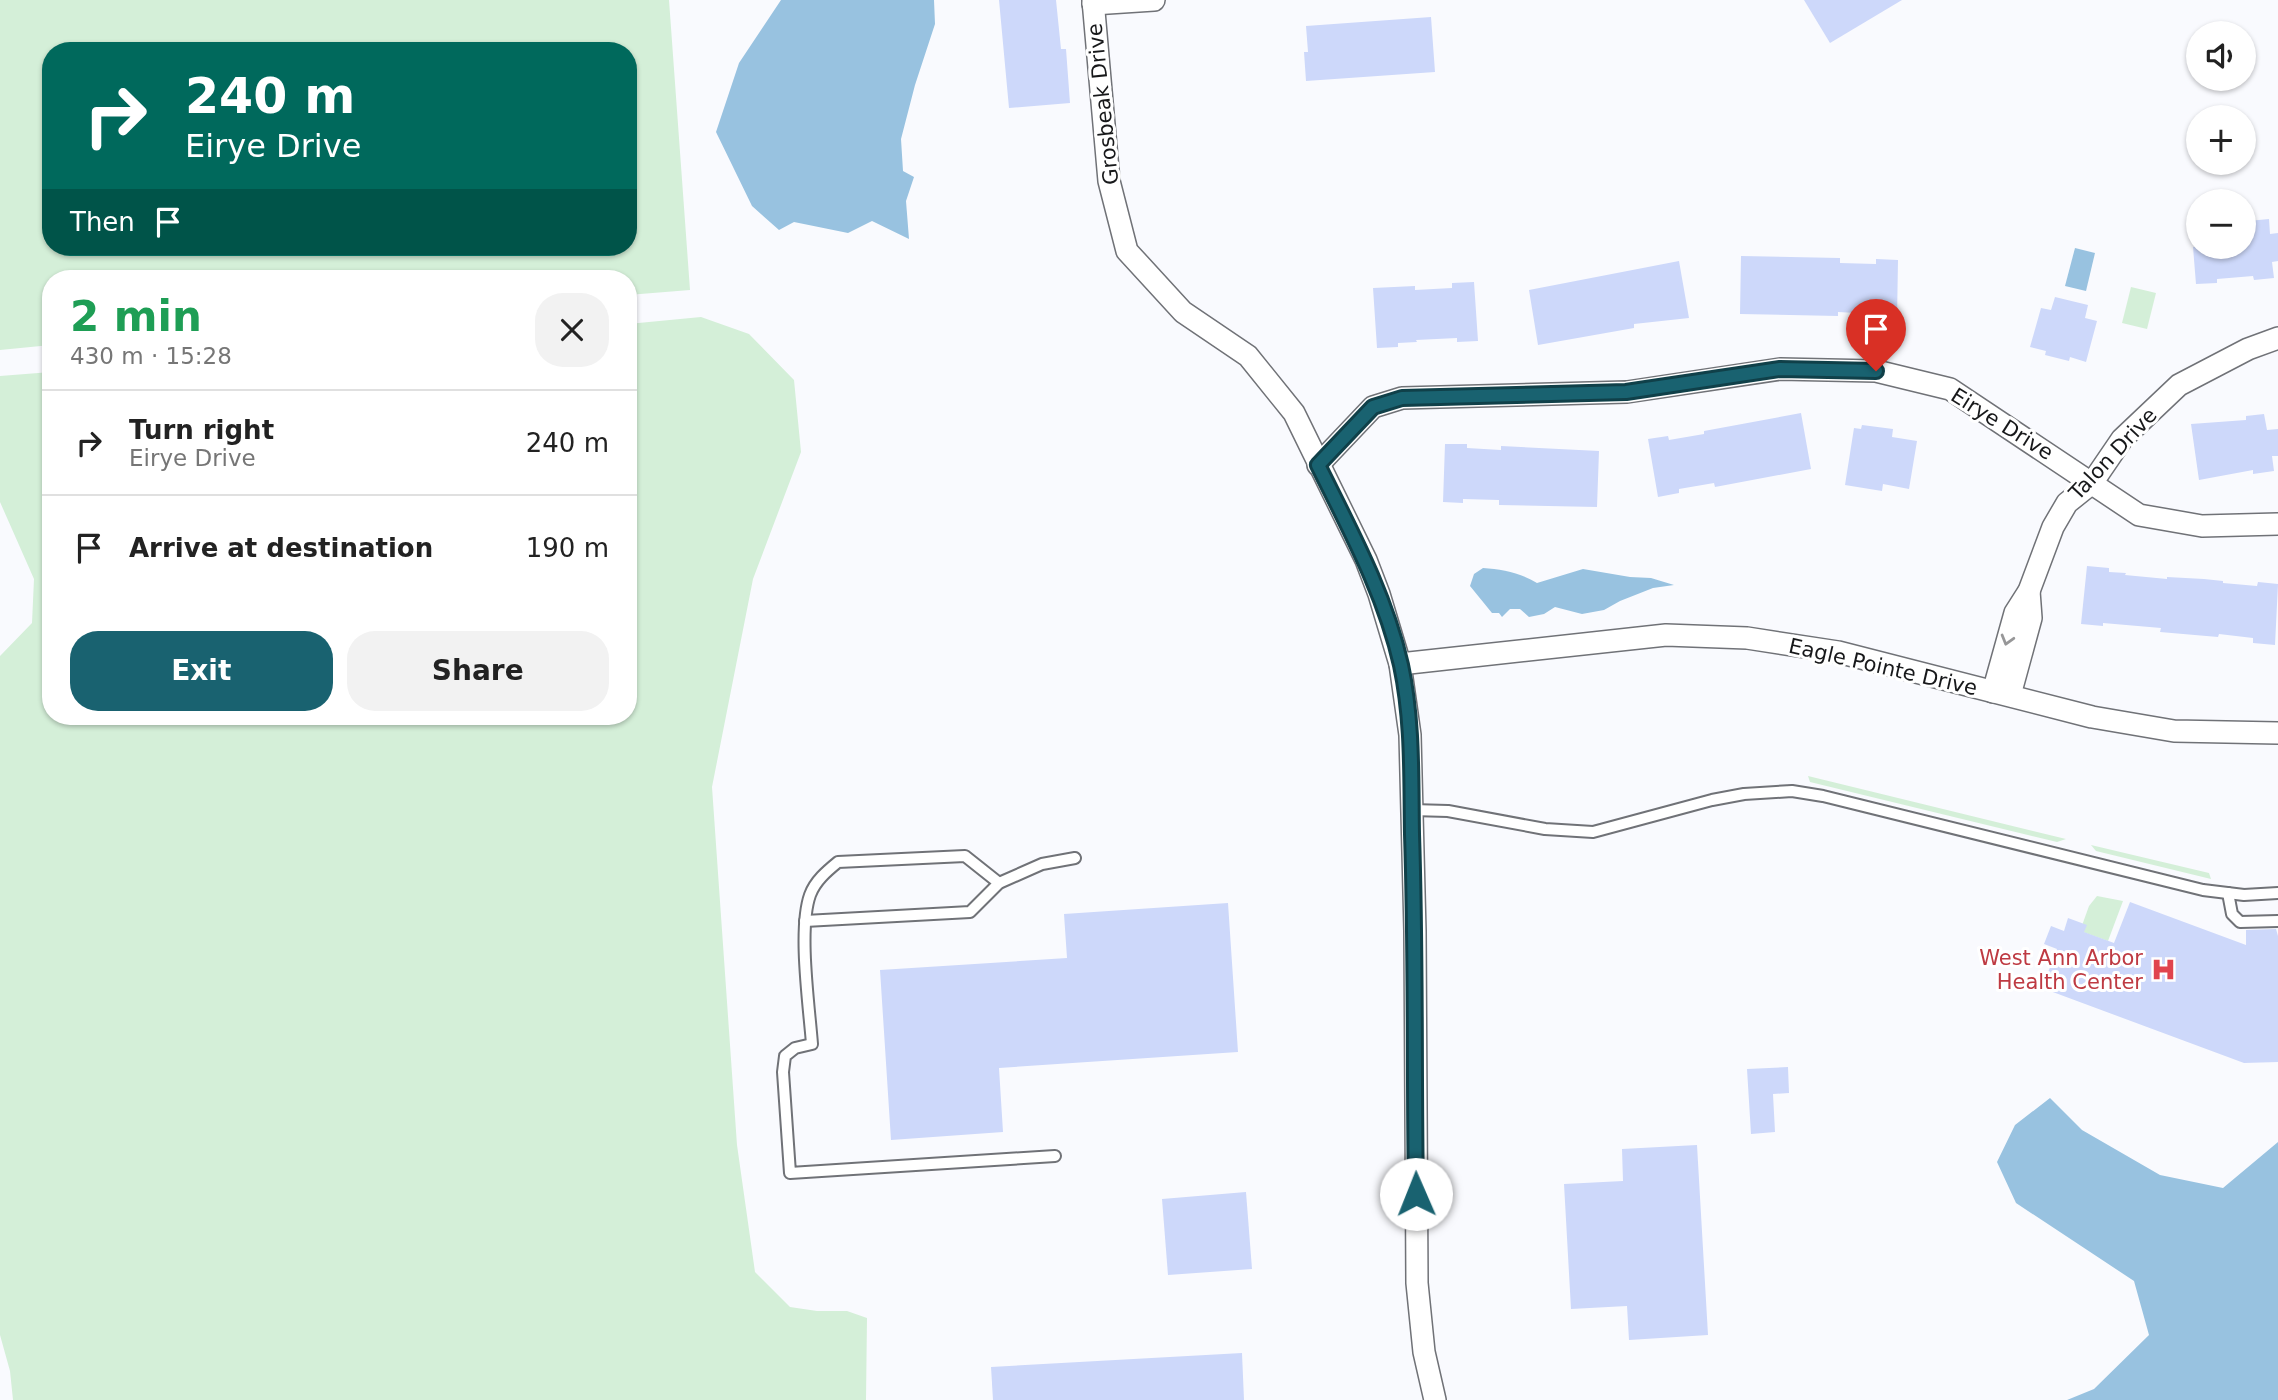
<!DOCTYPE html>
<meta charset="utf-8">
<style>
:root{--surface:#fff;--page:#f2f2f2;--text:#222;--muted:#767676;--line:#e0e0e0;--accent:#196270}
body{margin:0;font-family:"DejaVu Sans",sans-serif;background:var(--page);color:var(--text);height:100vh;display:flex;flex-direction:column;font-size:26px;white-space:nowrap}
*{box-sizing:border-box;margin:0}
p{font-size:23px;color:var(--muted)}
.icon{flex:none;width:38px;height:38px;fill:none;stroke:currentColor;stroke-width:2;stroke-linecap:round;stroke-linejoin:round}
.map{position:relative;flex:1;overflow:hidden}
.details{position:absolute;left:42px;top:270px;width:595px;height:455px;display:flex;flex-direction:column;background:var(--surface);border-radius:28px;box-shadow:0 2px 5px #0004}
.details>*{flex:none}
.guide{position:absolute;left:42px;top:42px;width:595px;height:214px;border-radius:28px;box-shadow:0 2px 5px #0004;background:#00695c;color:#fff;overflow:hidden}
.tools{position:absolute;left:2186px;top:21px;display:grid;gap:14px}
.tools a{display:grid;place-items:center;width:70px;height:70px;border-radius:50%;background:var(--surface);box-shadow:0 2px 5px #0004;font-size:35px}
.pin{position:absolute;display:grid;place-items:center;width:60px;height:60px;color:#fff;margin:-72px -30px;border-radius:50% 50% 50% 0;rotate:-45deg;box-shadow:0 0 7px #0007}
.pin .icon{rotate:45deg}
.me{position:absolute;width:77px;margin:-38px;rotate:359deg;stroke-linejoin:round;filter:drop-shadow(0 0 5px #0008)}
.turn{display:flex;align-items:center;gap:24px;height:147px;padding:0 28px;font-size:32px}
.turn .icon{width:91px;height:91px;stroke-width:2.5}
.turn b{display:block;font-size:49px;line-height:60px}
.then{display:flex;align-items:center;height:66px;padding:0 28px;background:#0003;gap:14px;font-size:26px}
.round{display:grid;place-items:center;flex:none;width:74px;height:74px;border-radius:28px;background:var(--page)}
.head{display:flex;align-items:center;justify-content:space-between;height:119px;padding:0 28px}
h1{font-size:42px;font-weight:800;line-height:52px;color:#1e9e55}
.button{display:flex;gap:14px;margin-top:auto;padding:14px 28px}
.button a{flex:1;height:80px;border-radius:28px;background:var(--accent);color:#fff;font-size:28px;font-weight:800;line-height:80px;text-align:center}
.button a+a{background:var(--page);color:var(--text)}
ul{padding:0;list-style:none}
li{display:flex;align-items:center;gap:21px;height:105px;padding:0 28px;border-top:2px solid var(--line)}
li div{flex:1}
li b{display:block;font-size:26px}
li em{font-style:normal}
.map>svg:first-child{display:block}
.green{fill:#d4efd8;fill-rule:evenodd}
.water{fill:#98c2e0}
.building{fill:#cdd8fa}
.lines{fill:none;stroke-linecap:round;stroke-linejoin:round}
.lane-casing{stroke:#707277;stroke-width:14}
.street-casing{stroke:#707277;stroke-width:24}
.lane{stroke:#fff;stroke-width:10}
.street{stroke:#fff;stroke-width:21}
.oneway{stroke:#979798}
.route-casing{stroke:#104049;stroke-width:18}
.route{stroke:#196270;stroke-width:12}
.labels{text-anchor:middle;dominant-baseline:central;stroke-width:6;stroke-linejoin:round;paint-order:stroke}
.street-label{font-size:21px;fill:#17181a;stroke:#fff}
.health-label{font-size:21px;fill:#be3a42;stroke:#fff;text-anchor:end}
</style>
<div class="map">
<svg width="2278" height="1400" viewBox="0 0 2278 1400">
<rect width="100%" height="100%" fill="#f9fafe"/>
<g class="green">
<path d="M0,0H669L690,290L628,295V278H51V345L0,350ZM51,51H628V247H51Z"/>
<path d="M2131,287L2156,293L2147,329L2122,323Z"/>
<path d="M701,317L749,334L794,380L801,452L753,579L712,787L737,1145L755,1272L790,1307L817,1311H847L867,1318L866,1400H13L10,1371L0,1335V656L32,623L34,579L0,502V376L51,372V716H628V324Z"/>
<path d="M1808,776L2066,839L2057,842L1810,782Z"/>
<path d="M2091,845L2209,873L2211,879L2096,851Z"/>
<path d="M2097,896L2123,901L2108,941L2080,931L2089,906Z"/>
</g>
<g class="water">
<path d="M781,0H934L935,24L915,85L901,139L903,171L914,177L906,201L909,239L872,221L848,233L794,222L779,230L752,206L716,132L739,63Z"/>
<path d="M2075,248L2095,253L2086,291L2065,286Z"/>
<path d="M1483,568C1502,569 1521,573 1537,583L1583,569L1630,577L1651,578L1674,585L1653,588L1620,601L1604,610L1582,614L1555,607L1544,614L1529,617L1520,609H1510L1502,617L1499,613H1492L1470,586L1474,574Z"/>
<path d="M2050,1098L2082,1130L2160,1175L2223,1188L2278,1142V1400H2067L2094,1389L2149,1335L2134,1281L2016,1203L1997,1162L2015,1125Z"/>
</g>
<g class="building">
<path d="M999,0H1056L1061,49H1066L1070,103L1009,108Z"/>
<path d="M1804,0H1902L1830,43Z"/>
<path d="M1431,17L1435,72L1306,81L1304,52H1308L1306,26Z"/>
<path d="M2269,219L2270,234L2278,233V261L2272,262L2274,278L2254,280L2253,276L2217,279V283L2196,284L2193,247H2244V226L2249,225L2248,221Z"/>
<path d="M1741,256L1840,258V263L1876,264V259L1898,260L1897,319H1874V314L1838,312V316L1740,314Z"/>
<path d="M1679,261L1689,318L1634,324V328L1538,345L1529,290Z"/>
<path d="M1474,282L1478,341L1457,342V338L1416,340L1417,342L1398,343V347L1377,348L1373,288L1415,286V290L1452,288V283Z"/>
<path d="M2055,297L2088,305L2085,318L2097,321L2086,362L2070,357L2069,361L2045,355L2046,351L2030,347L2041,308L2051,310Z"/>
<path d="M1801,413L1811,469L1715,487L1714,483L1679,489V493L1658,497L1648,439L1668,436L1669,440L1704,434V431Z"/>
<path d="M2264,414L2267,430L2278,429V456H2272L2274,471L2253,474V470L2199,480L2191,424L2246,420V416Z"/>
<path d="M1862,425L1893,429L1892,437L1917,441L1909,489L1883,484L1882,491L1845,485L1854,428L1861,429Z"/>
<path d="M1445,444H1467V448L1501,450V446L1599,451L1597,507L1499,505V500L1463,499V503L1443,502Z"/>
<path d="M2087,566L2109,568V572L2126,573L2125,575L2167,579V577L2204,579L2223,581V583L2257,586L2258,582L2278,584L2275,645L2253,643V638L2219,634L2218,637L2160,632L2161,628L2103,623V626L2081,624Z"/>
<path d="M2130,902L2246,945V930L2276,929L2278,936V1062L2244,1063L2042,988L2057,949L2044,944L2051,926L2064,931L2068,918L2087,925L2084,932L2114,943Z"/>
<path d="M1228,903L1238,1052L999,1068L1003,1132L891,1140L880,970L1067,958L1064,914Z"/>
<path d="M1788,1067L1789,1093L1773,1094L1775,1132L1751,1134L1747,1069Z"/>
<path d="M1697,1145L1708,1335L1629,1340L1627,1306L1571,1309L1564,1184L1623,1181L1622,1149Z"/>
<path d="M1246,1192L1252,1269L1168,1275L1162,1199Z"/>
<path d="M1242,1353L1244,1400H993L991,1367Z"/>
</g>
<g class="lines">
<defs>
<g id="lane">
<path d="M1412,810L1448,811L1545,829L1593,832L1712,800L1744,794L1792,791L1823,796L2203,890L2244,895L2278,893"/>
<path d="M999,883L965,856L838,862C827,871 815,881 810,895C798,929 809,1005 812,1044L795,1048L785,1056L783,1072L790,1173L1055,1156"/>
<path d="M2228,893L2232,914L2240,922L2278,921"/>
<path d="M805,921L970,912L999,883L1042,864L1075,858"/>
</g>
<g id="street">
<path d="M1093,0L1109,181L1127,251L1183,312L1248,356L1294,413L1366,560L1379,594L1400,664L1410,735L1415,931L1417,1283L1424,1352L1435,1400"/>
<path d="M1093,4L1154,0"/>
<path d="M1318,465L1373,407L1402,398L1627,392L1780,369L1876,371L1950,389L2139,515L2202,526L2278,524"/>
<path d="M1400,664L1666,635L1747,638L1838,652L2092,717L2174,731L2278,733"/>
<path d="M1993,692L2015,613L2029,591L2053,527L2067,503L2092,483L2122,439L2179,385L2248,349L2278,338"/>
<path d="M2010,695L2031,618L2029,591"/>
</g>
</defs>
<use href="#lane" class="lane-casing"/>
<use href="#street" class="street-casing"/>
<use href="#lane" class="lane"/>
<use href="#street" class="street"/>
</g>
<defs><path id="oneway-chevron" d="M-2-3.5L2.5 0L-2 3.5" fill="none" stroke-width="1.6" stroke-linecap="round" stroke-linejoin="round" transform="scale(1.75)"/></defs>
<use class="oneway" href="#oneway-chevron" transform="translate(2007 640) rotate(106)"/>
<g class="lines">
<defs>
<path id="route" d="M1416,1194C1414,1074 1416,954 1412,834C1411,777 1413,721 1401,665C1385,594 1350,530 1318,465L1373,407L1402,398L1626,392L1780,369L1876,371"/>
</defs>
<use href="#route" class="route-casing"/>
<use href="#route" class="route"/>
</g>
<defs>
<symbol id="hospital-bare" viewBox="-9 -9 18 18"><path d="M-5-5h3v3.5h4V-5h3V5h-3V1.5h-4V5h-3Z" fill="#e0444e" stroke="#fff" stroke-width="2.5" paint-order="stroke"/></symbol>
</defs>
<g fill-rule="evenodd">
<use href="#hospital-bare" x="2146" y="952" width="35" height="35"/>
</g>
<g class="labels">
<g class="street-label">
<text transform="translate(1103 104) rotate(-96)">Grosbeak Drive</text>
<text transform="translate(2002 424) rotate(32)">Eirye Drive</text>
<text transform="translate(2113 454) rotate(-47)">Talon Drive</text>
<text transform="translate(1883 667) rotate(13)">Eagle Pointe Drive</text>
</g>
<g class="health-label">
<text x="2143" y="958">West Ann Arbor<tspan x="2143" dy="24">Health Center</tspan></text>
</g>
</g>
</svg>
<div class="tools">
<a><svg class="icon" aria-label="sound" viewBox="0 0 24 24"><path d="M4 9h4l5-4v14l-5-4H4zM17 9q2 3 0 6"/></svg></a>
<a>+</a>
<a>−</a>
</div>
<div class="pin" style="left:1876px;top:371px;background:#d93025"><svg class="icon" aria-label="arrive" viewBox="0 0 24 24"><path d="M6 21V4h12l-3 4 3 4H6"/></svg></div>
<svg class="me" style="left:1416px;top:1194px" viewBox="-20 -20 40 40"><circle r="19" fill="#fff"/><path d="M0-13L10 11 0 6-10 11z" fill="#196270"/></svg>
<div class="guide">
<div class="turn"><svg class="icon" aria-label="right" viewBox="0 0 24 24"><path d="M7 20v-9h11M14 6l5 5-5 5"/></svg><div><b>240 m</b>Eirye Drive</div></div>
<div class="then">Then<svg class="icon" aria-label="arrive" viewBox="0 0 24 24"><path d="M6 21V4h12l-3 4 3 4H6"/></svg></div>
</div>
<section class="details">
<div class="head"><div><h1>2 min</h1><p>430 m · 15:28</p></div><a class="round"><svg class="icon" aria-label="close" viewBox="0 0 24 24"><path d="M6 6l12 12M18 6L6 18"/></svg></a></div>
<ul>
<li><svg class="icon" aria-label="right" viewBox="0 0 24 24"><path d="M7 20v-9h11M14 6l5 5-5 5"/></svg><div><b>Turn right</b><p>Eirye Drive</p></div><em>240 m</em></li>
<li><svg class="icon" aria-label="arrive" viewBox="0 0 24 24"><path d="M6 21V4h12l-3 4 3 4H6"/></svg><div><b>Arrive at destination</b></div><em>190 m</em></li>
</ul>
<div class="button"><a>Exit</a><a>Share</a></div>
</section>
</div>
